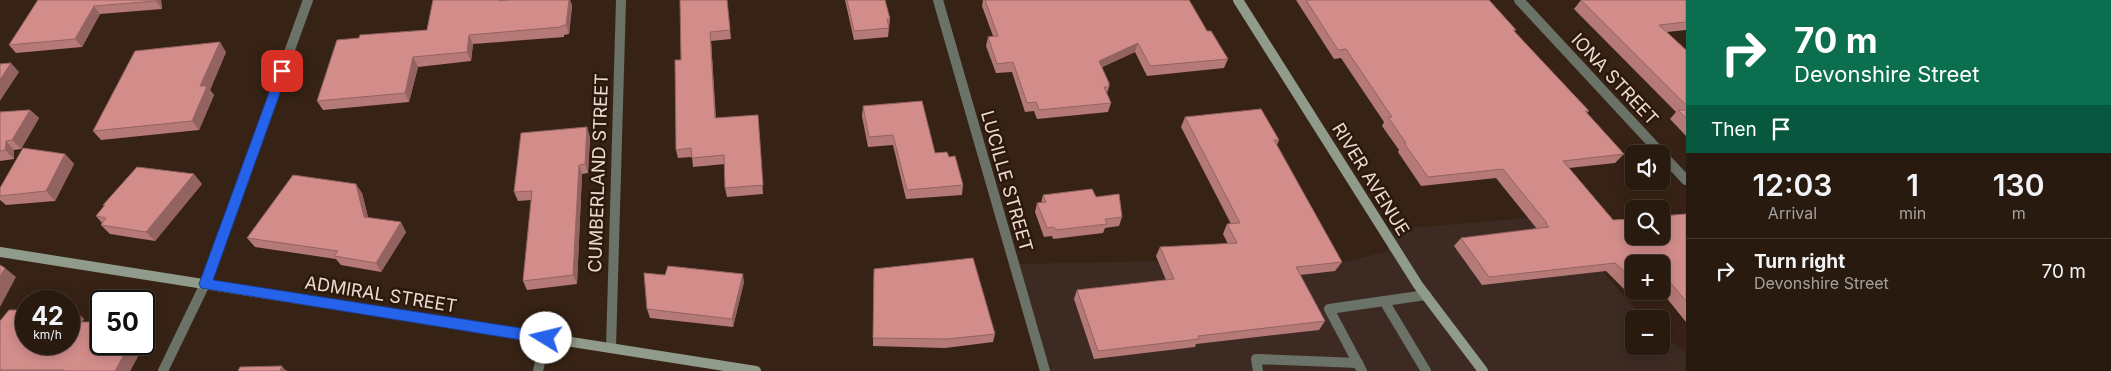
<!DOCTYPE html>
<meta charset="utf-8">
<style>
:root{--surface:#291a10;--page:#312319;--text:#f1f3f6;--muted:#a5a19f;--line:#453830}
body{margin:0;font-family:Inter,sans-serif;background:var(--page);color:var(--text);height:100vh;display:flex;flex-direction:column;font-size:19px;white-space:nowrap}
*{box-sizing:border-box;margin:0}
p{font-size:16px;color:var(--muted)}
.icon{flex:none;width:28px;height:28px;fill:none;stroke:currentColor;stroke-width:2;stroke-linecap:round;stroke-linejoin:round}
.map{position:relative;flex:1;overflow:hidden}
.panel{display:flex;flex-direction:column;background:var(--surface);width:425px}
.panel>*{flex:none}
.banner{background:#0b6e4f;color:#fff;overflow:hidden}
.controls{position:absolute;left:1625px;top:145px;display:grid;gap:10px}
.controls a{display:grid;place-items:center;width:45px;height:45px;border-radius:8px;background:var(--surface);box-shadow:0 2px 12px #0003,0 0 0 1px var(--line);font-size:25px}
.speed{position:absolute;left:15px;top:290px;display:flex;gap:10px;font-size:25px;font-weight:700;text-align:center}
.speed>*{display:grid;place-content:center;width:65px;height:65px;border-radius:50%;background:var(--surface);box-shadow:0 2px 12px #0003,0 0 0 1px var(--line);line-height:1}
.speed small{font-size:12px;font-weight:400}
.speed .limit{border:2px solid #111;border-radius:8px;background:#fff;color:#111}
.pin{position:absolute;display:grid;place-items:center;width:42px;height:42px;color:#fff;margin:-21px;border-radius:10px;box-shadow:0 2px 8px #0006}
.me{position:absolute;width:55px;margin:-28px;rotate:279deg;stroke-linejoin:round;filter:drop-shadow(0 0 4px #0008)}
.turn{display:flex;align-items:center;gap:18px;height:105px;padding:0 25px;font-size:22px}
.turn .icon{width:65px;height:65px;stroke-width:2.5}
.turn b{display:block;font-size:35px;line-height:42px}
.then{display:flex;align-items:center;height:48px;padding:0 25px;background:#0003;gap:10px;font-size:19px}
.eta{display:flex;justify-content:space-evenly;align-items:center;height:85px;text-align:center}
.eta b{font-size:30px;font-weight:600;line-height:35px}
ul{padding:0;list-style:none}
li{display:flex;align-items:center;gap:15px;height:65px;padding:0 25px;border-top:1px solid var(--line)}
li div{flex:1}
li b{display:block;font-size:19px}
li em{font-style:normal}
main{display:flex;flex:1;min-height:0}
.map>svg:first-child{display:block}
.commercial{fill:#3d2b23}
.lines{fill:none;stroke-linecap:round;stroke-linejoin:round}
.lane{stroke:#6b7267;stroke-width:10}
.street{stroke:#6b7267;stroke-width:10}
.secondary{stroke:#909b8b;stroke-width:10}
.wall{fill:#b57977}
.shaded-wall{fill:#936361}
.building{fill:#d28d8a;stroke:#936361}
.route{fill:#2563eb;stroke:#184099}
.labels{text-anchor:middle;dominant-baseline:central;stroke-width:5;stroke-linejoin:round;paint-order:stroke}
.street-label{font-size:18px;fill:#eadcd3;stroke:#2d190c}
</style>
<main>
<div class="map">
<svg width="1686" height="371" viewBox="0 0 1686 371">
<rect width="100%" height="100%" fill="#372315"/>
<path class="commercial" d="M1554,216L1644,319H1634V346H1661V333L1684,352L1686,351V371H1045L1017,264L1170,261L1273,281L1388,251L1387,230Z"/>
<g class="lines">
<g class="lane">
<path d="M1384,301L1426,371"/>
<path d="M1258,371L1256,359L1358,363"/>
<path d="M1362,371L1329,309L1426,295"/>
</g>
<g class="street">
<path d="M938,0L1045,371"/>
<path d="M1519,0L1686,180"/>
<path d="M611,348L621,0"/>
<path d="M163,371L205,284L308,0"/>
<path d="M538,371L546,338"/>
</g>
<g class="secondary">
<path d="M1238,0L1418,285L1483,371"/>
<path d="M0,252L756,371"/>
</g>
</g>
<g class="wall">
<path d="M38,0H161L162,9L100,14L82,47L16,53L9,45Z"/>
<path d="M433,0H570L572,6L569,34L564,35V37L473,44L471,61L418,67L409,102L323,110L317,101L359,38L427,30Z"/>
<path d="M727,0L731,39L711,41L716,118L758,115L763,194L727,197L725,188V164L693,167L692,157L678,158L676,150L681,60Z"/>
<path d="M845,0H885L890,19L888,37L854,40Z"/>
<path d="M983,0H1189L1207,31L1228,59L1224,68L1147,76L1135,52L1102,67L1109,87L1107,93L1111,103L1108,112L1037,119L1034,111L1025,112L1012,72L996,73L986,46L988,37L993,36L982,6Z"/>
<path d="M1296,0H1489L1516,30L1514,32L1589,111L1587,113L1624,154L1615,163L1569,168L1613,220L1686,214V322L1661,291V264H1634V291H1639L1628,293L1606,271L1482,285L1454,246L1461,238L1537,229L1496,178L1421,186L1398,152L1399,150L1382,126L1384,122L1341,58L1334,59Z"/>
<path d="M1581,0H1686V30L1667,32L1686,50V136L1670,119L1676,112L1574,9Z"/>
<path d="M226,52L210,90L214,95L199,130L101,140L93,131Z"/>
<path d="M863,106L935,153L949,157L963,185L962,195L906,199L893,145L868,147L862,116Z"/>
<path d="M30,110L39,118L21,149L14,150V159L0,161V112Z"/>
<path d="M1185,117L1279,140L1277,145L1342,262L1335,271L1300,275L1325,321L1319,330L1196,344L1195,347L1094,359L1074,299L1077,290L1166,280L1156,256L1160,247L1228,244L1223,234L1227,224H1231L1181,127Z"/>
<path d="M590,137L588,173L582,174L577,284L527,290L523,281L531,200L518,201L514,192Z"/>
<path d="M65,154L74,164L55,201L6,205L0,200V188Z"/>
<path d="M202,184L155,241L110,234L101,225L102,223L96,216L104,206L103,205Z"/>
<path d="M362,193L368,217L406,232L381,272L341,265L336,259L255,247L247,238Z"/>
<path d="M1043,195L1096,197L1122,217L1119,226L1105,228L1103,233L1053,239L1052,236L1044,237L1035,212L1037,203H1041Z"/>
<path d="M874,269L995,334L993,342L945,348L873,346Z"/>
<path d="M744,282L733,327L650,318L647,309Z"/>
<path d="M74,310L84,319L82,322L152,330L130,371H0V321Z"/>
</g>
<g class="shaded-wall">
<path d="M156,0H161L162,9L156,1Z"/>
<path d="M569,0H570L572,6L569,34L566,25Z"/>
<path d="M94,6L100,14L82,47L75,39Z"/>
<path d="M710,32L711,41L716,127L715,118Z"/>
<path d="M469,35L473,44L471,61L467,52Z"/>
<path d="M220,42L226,52L210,90L214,95L199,130L192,121L200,86Z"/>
<path d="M1138,43L1135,52L1096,70L1099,61Z"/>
<path d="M413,57L418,67L409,102L405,93Z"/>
<path d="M11,63L19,72L0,101V80Z"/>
<path d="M30,110L39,118L21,149L12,140Z"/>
<path d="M587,127L590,137L588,173L585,164Z"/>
<path d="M6,141L14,150V159L5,150Z"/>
<path d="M65,154L74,164L55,201L46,191Z"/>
<path d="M579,165L582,174L577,284L573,275Z"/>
<path d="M194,174L202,184L155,241L146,232Z"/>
<path d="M356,184L362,193L370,226L364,217Z"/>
<path d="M401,222L406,232L381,272L376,263Z"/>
<path d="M5,268L16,277L0,307V277Z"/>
<path d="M743,274L744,282L733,327L732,319Z"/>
<path d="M74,310L84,319L77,330L69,324V318Z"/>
<path d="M144,323L152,330L130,371H115L130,344H144Z"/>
<path d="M282,366L286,371H280Z"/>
</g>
<g class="building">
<path d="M38,0H156V1L94,6L75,39L9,45Z"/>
<path d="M433,0H499V1L508,0H569L566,25L561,26V27L469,35L467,52L413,57L405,93L317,101L337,40L359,38L360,35L427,30Z"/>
<path d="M680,0H727L730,30L710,32L715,118L758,115L763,185L725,188L724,155L692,158L691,148L676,150L675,60H681Z"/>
<path d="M847,0H885L890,19H887L889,28L854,31Z"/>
<path d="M985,0H1189L1207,31H1211L1228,59L1150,66L1138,43L1099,61L1109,83V87H1104L1111,103L1039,110L1036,102L1027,103L1013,62L997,64L988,37L998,36Z"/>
<path d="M1306,0H1489L1516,30H1513L1589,111H1585L1624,154L1563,161L1613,220L1634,219V236H1661V216L1686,214V301L1668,280L1661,281V264H1634V280L1615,263L1489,277L1461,238L1549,227L1545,223H1547L1503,169L1428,177L1404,143H1406L1388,117H1392L1346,49L1338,50Z"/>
<path d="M1581,0H1686V22L1659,25L1686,50V105Z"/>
<path d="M220,42L200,86H207L192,121L93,131L135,51Z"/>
<path d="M11,63L0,80V64Z"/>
<path d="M922,101L935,153L947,152L949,157L955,156L963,185L907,190L893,135L869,137L863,106Z"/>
<path d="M1261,109L1279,140H1274L1342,262L1296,267L1325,321L1198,336L1199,339L1098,351L1077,290L1174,279L1160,247L1237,243L1227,224L1240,223L1185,117Z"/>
<path d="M30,110L12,140L6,141L5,150L0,151V112Z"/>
<path d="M1678,110H1686V118Z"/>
<path d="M587,127L585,164L579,165L573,275L523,281L532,191L514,192L521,133Z"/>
<path d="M23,148L65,154L46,191L0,196V188Z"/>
<path d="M137,167L194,174L146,232L101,225L106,218L96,216L105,205H103Z"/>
<path d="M293,175L356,184L364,217L401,222L376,263L334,256L338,251L247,238Z"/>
<path d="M1092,189L1096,197L1119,194L1122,217L1105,219L1107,224L1056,230L1054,227L1047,228L1037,203L1046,202L1043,195Z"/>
<path d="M973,258L995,334L947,339L873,338L874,269Z"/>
<path d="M0,265L5,268L0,277Z"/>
<path d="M668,266L743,274L732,319L647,309L644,273L665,275Z"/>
<path d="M9,310H26V344H69V322H101V344H130L115,371H64V370H0V321Z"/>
<path d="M69,310H74L69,318Z"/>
<path d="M282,366L280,371H287H238L240,367Z"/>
</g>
<path class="route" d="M282,67L288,71L213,280L546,332L550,334L552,338L550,342L546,344L201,288L199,284L277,71Z"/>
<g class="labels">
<g class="street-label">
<text transform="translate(1615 79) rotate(47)">IONA STREET</text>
<text transform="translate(598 173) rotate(-88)">CUMBERLAND STREET</text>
<text transform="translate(1371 179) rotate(58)">RIVER AVENUE</text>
<text transform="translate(1007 181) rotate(74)">LUCILLE STREET</text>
<text transform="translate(381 294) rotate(9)">ADMIRAL STREET</text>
</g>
</g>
</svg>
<div class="controls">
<a><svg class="icon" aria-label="sound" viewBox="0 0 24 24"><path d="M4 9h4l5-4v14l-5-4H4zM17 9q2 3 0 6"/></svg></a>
<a><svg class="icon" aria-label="search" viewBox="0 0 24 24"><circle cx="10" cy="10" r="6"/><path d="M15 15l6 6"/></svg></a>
<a>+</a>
<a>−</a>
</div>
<div class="speed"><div>42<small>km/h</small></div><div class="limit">50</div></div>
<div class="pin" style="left:282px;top:71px;background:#d93025"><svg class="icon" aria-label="arrive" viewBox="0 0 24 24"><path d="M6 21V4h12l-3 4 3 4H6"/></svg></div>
<svg class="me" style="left:546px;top:338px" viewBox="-20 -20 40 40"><circle r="19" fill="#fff"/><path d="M0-13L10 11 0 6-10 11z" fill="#2563eb"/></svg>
</div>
<section class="panel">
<div class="banner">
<div class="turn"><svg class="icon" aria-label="right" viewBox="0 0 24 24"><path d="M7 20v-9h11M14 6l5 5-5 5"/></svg><div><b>70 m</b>Devonshire Street</div></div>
<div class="then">Then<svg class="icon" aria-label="arrive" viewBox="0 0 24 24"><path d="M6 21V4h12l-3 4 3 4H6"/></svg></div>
</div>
<div class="eta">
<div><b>12:03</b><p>Arrival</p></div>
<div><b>1</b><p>min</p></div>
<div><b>130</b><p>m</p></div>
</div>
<ul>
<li><svg class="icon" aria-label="right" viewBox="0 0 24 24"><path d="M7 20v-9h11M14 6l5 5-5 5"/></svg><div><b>Turn right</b><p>Devonshire Street</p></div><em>70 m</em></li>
</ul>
</section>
</main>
